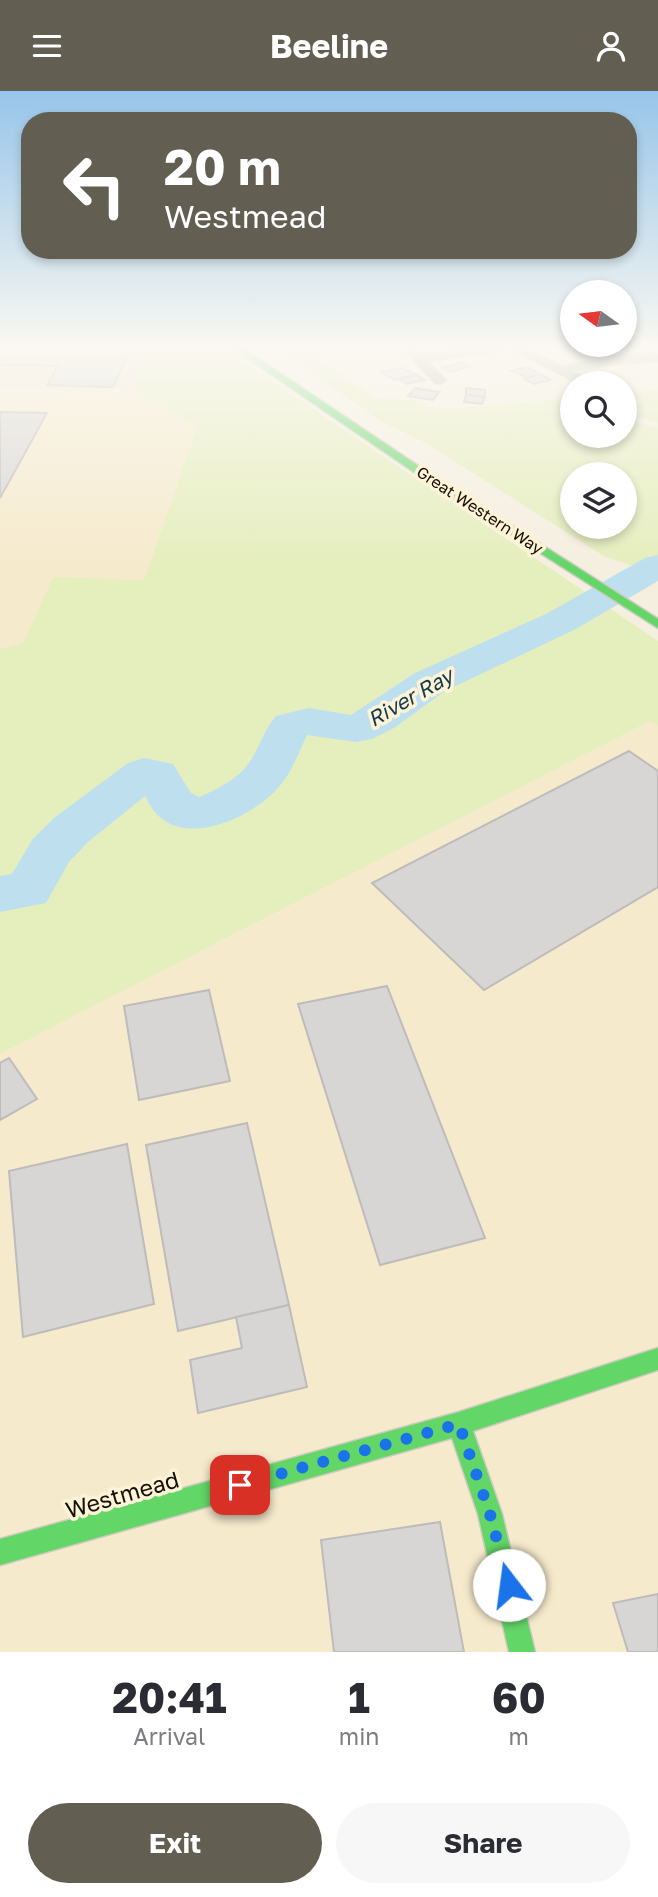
<!DOCTYPE html>
<style>
:root{--surface:#fff;--page:#f7f7f7;--text:#2b2b33;--muted:#7c7c81;--accent:#635e52}
body{margin:0;font-family:"Golos Text",sans-serif;background:var(--page);color:var(--text);height:100vh;display:flex;flex-direction:column;font-size:26px;white-space:nowrap}
*{box-sizing:border-box;margin:0}
p{font-size:23px;color:var(--muted)}
.icon{flex:none;width:38px;height:38px;fill:none;stroke:currentColor;stroke-width:2;stroke-linecap:round;stroke-linejoin:round}
.map{position:relative;height:1561px;overflow:hidden}
.drawer{display:flex;flex-direction:column;background:var(--surface);flex:1}
.drawer>*{flex:none}
.hud{position:absolute;left:21px;top:21px;width:616px;height:147px;border-radius:28px;box-shadow:0 4px 10px #0003;background:#635e52;color:#fff;overflow:hidden}
.needle{width:46px;rotate:284deg}
.buttons{position:absolute;left:560px;top:189px;display:grid;gap:14px}
.buttons a{display:grid;place-items:center;width:77px;height:77px;border-radius:50%;background:var(--surface);box-shadow:0 4px 10px #0003;font-size:35px}
.pin{position:absolute;display:grid;place-items:center;width:60px;height:60px;color:#fff;margin:-30px;border-radius:14px;box-shadow:0 4px 10px #0006}
.me{position:absolute;width:77px;margin:-38px;rotate:345deg;stroke-linejoin:round;filter:drop-shadow(0 0 5px #0008)}
.turn{display:flex;align-items:center;gap:24px;height:147px;padding:0 28px;font-size:32px}
.turn .icon{width:91px;height:91px;stroke-width:2.5}
.turn b{display:block;font-size:49px;line-height:60px}
.eta{display:flex;justify-content:space-evenly;align-items:center;height:119px;text-align:center}
.eta b{font-size:42px;font-weight:700;line-height:49px}
.action{display:flex;gap:14px;margin-top:auto;padding:14px 28px}
.action a{flex:1;height:80px;border-radius:42px;background:var(--accent);color:#fff;font-size:28px;font-weight:700;line-height:80px;text-align:center}
.action a+a{background:var(--page);color:var(--text)}
header{display:flex;justify-content:space-between;align-items:center;height:91px;padding:0 28px;background:var(--accent);color:#fff;font-size:32px;font-weight:700}
.map>svg:first-child{display:block}
.commercial{fill:#f0e0d3}
.built{fill:#f6eacc}
.green{fill:#e5eebd;fill-rule:evenodd}
.lines{fill:none;stroke-linecap:round;stroke-linejoin:round}
.river{fill:#bedfee;fill-rule:evenodd}
.building{fill:#d8d5d5;stroke:#bebbbb;stroke-width:2}
.street-casing{stroke:#cfcabf;stroke-width:3}
.fast-casing{stroke:#cfcabf;stroke-width:3}
.street{fill:#a9ada8;fill-rule:evenodd}
.fast{fill:#63d668;fill-rule:evenodd}
.route{stroke:#1a73e8;stroke-width:12;stroke-dasharray:0 21.6}
.labels{text-anchor:middle;dominant-baseline:central;stroke-width:7;stroke-linejoin:round;paint-order:stroke}
.far-street-label{font-size:16px;fill:#141005;stroke:#fef3d7}
.water-label{font-size:21px;font-style:italic;fill:#143a4d;stroke:#fef3d7}
.near-street-label{font-size:23px;fill:#141005;stroke:#fef3d7}
</style>
<header><svg class="icon" aria-label="menu" viewBox="0 0 24 24"><path d="M4 6h16M4 12h16M4 18h16"/></svg>Beeline<svg class="icon" aria-label="person" viewBox="0 0 24 24"><circle cx="12" cy="8" r="4"/><path d="M4 21q1-7 8-7t8 7"/></svg></header>
<div class="map">
<svg width="658" height="1561" viewBox="0 0 658 1561">
<rect width="100%" height="100%" fill="#f5efe0"/>
<path class="commercial" d="M0,256H143L132,299L0,296Z"/>
<g class="built">
<path d="M0,296L137,299L197,336L144,489L53,486L23,552L0,558Z"/>
<path d="M658,626V1561H0V963Z"/>
</g>
<g class="green">
<path d="M143,256H221L658,550V635L650,630L0,963V558L23,552L53,486L144,489L197,336L137,299H132Z"/>
<path d="M272,256H300L376,307L422,310L427,316L448,318L572,307V345H625V328L658,337V468L641,478L604,465L424,351L388,334ZM572,383H625V436H572Z"/>
<path d="M658,298V332L634,325L625,315V302Z"/>
</g>
<g class="lines">
<path class="river" d="M658,464V490L574,539L445,600L394,637L372,648L356,651L307,644C299,660 294,677 282,692C260,722 194,755 161,727C154,722 149,712 145,705L88,751L69,771L46,812L0,821V785L12,783L32,749L54,727L128,672L144,667L173,673L191,702L199,706C216,699 238,688 249,672C259,657 264,639 276,625L309,617L351,624L415,582L546,523L645,467Z"/>
</g>
<g class="building">
<path d="M0,256H132L113,296L47,294L58,275L0,274Z"/>
<path d="M461,271L470,275L451,281L442,277Z"/>
<path d="M527,276L540,283L528,287L511,280Z"/>
<path d="M402,277L417,284L395,289L381,281Z"/>
<path d="M540,283L551,289L534,293L524,288Z"/>
<path d="M417,284L425,289L407,293L399,288Z"/>
<path d="M415,297L439,301L433,309L408,305Z"/>
<path d="M466,297L485,299V306L466,304Z"/>
<path d="M466,304L485,306L482,313L464,311Z"/>
<path d="M0,321L47,322L0,407Z"/>
<path d="M629,660L658,680V796L484,899L372,792Z"/>
<path d="M387,895L485,1147L380,1174L298,913Z"/>
<path d="M209,899L230,990L139,1009L124,915Z"/>
<path d="M9,967L37,1008L0,1029V972Z"/>
<path d="M247,1032L289,1214L178,1240L146,1054Z"/>
<path d="M127,1053L154,1213L23,1246L9,1080Z"/>
<path d="M289,1214L307,1296L198,1322L190,1269L242,1257L236,1226Z"/>
<path d="M440,1431L464,1561H334L321,1449Z"/>
<path d="M658,1503V1561H628L613,1512Z"/>
</g>
<g class="lines">
<defs>
<path id="street" d="M401,256H414L421,263L474,256H523L561,275L621,264L658,263V271L621,272L573,280L589,290L577,292L507,256L501,260L428,270L446,289L440,293L435,292Z"/>
<g id="fast">
<path d="M231,256H241L429,382L658,528V537L421,386Z"/>
<path d="M658,1257V1279L473,1340L502,1423L535,1561H509L478,1423L452,1347L0,1474V1448L459,1321Z"/>
</g>
</defs>
<use href="#street" class="street-casing"/>
<use href="#fast" class="fast-casing"/>
<use href="#street" class="street"/>
<use href="#fast" class="fast"/>
</g>
<linearGradient id="sky" x2="0" y2="1"><stop stop-color="#97c5ea"/><stop offset="0.54" stop-color="#faf8f1"/><stop offset="1" stop-color="#faf8f1" stop-opacity="0"/></linearGradient>
<rect width="658" height="475" fill="url(#sky)"/>
<g class="lines">
<path class="route" d="M240,1394L459,1333L490,1423L509,1494"/>
</g>
<g class="labels">
<g class="far-street-label">
<text transform="translate(480 419) rotate(33)">Great Western Way</text>
</g>
<g class="water-label">
<text transform="translate(410 606) rotate(-30)">River Ray</text>
</g>
<g class="near-street-label">
<text transform="translate(122 1403) rotate(-16)">Westmead</text>
</g>
</g>
</svg>
<div class="buttons">
<a><svg class="needle" viewBox="-14 -14 28 28"><path d="M0-13l5 13h-10z" fill="#e53935"/><path d="M0 13l5-13h-10z" fill="#7c7c81"/></svg></a>
<a><svg class="icon" aria-label="search" viewBox="0 0 24 24"><circle cx="10" cy="10" r="6"/><path d="M15 15l6 6"/></svg></a>
<a><svg class="icon" aria-label="layers" viewBox="0 0 24 24"><path d="M12 4l9 5-9 5-9-5zM3 14l9 5 9-5"/></svg></a>
</div>
<div class="pin" style="left:240px;top:1394px;background:#d93025"><svg class="icon" aria-label="arrive" viewBox="0 0 24 24"><path d="M6 21V4h12l-3 4 3 4H6"/></svg></div>
<svg class="me" style="left:509px;top:1494px" viewBox="-20 -20 40 40"><circle r="19" fill="#fff"/><path d="M0-13L10 11 0 6-10 11z" fill="#1a73e8"/></svg>
<div class="hud">
<div class="turn"><svg class="icon" aria-label="left" viewBox="0 0 24 24"><path d="M17 20v-9H6M10 6l-5 5 5 5"/></svg><div><b>20 m</b>Westmead</div></div>
</div>
</div>
<section class="drawer">
<div class="eta">
<div><b>20:41</b><p>Arrival</p></div>
<div><b>1</b><p>min</p></div>
<div><b>60</b><p>m</p></div>
</div>
<div class="action"><a>Exit</a><a>Share</a></div>
</section>
